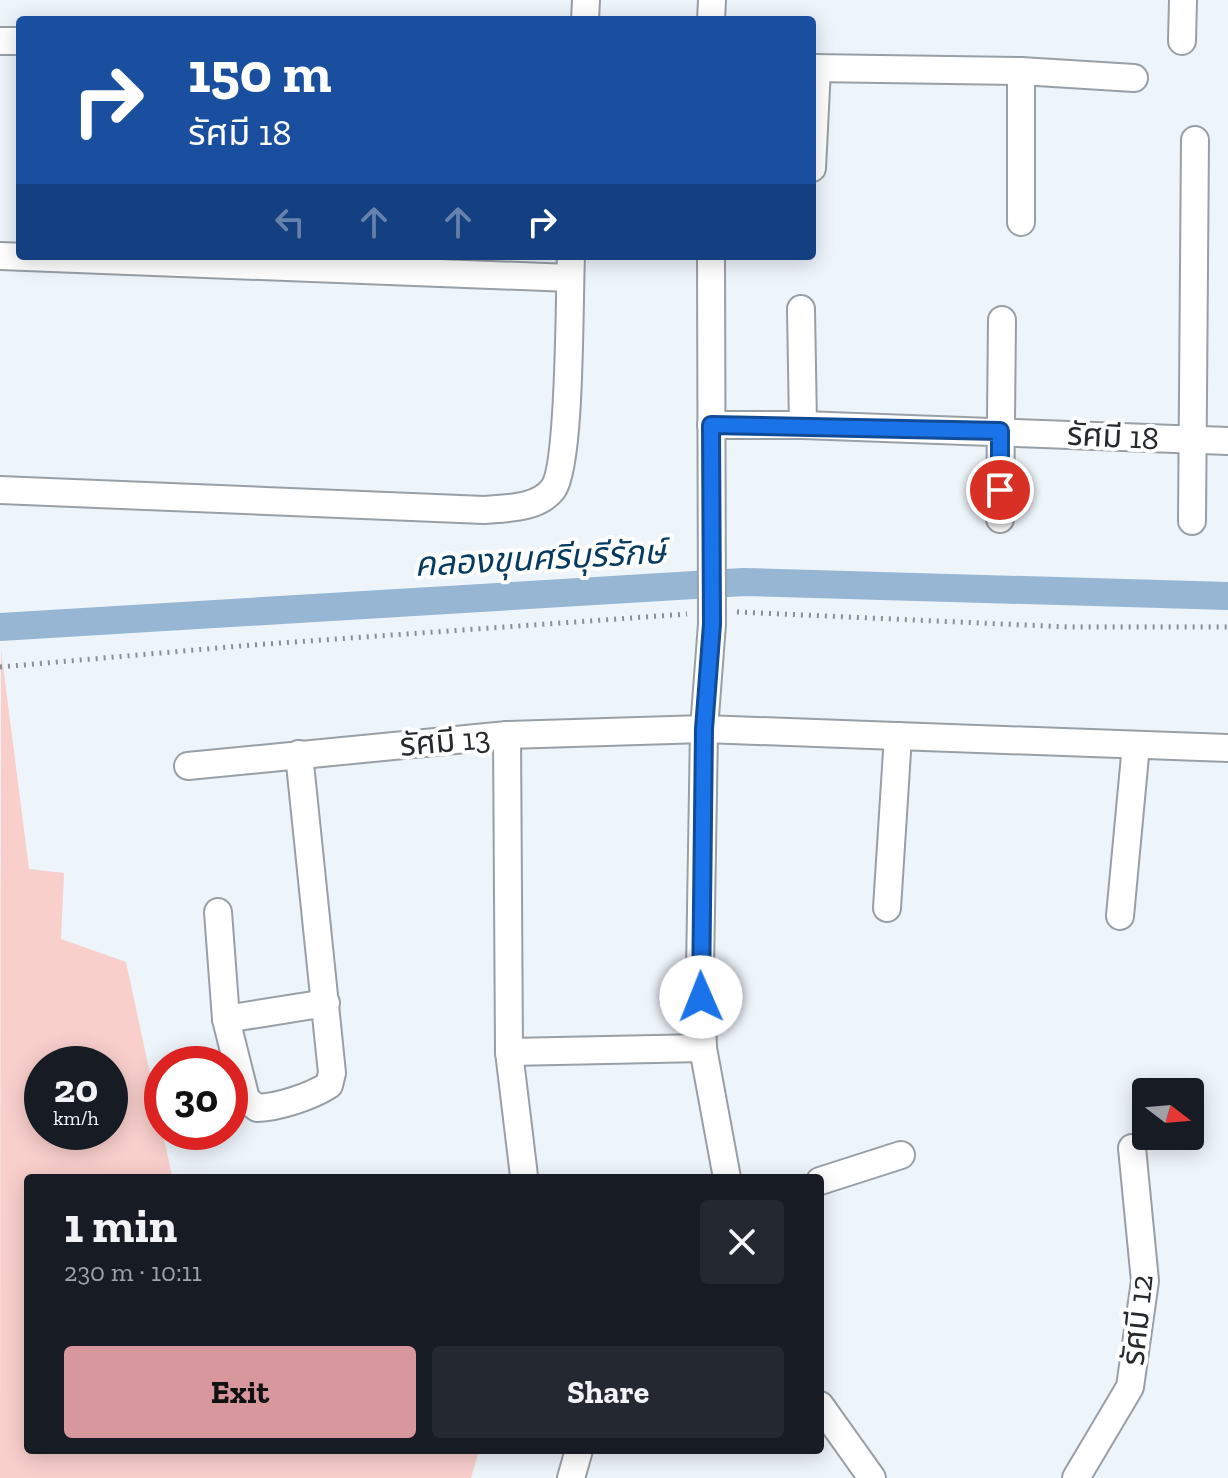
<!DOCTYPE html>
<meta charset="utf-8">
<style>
:root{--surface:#171b24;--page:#242831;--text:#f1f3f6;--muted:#9ea1a6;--accent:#d7979d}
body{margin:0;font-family:"Zilla Slab","Noto Sans Thai",serif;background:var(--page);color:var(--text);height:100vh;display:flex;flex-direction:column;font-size:30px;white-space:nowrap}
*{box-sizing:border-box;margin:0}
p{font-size:26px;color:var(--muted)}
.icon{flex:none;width:44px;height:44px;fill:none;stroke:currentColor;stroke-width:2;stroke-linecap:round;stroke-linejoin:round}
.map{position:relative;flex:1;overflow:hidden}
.details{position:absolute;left:24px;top:1174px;width:800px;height:280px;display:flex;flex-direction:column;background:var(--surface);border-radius:8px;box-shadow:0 4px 20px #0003}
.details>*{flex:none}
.top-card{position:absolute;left:16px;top:16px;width:800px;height:244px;border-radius:8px;box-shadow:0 4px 20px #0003;background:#1a4fa0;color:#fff;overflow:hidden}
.needle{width:52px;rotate:106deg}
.controls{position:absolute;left:1132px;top:1078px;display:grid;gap:16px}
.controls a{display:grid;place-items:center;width:72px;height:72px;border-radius:8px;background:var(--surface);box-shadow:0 4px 20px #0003;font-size:40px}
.speed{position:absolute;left:24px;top:1046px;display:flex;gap:16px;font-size:40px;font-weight:700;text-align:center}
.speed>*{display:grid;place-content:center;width:104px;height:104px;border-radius:50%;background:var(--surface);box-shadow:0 4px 20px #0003;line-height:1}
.speed small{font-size:20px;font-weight:400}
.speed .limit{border:12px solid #d22;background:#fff;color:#111}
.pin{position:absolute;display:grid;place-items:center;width:68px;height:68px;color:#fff;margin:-34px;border:4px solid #fff;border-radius:50%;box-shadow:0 2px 8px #0007}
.me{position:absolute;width:88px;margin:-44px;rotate:359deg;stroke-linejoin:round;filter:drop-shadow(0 0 6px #0008)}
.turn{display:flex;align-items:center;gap:28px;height:168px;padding:0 40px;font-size:36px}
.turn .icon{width:104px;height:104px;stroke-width:2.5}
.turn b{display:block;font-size:56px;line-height:68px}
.lanes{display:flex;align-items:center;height:76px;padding:0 40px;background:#0003;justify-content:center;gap:40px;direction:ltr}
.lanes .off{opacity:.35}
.round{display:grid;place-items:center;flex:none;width:84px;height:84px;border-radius:8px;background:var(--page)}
.headline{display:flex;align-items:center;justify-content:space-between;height:136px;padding:0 40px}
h1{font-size:48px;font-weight:800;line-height:60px}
.action{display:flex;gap:16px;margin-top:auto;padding:16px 40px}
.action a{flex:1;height:92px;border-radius:8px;background:var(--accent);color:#111;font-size:32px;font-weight:800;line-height:92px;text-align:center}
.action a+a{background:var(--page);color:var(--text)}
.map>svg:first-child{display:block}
.green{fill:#f9cfcc;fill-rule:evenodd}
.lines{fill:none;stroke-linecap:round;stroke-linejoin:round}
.canal{stroke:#97b6d4;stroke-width:28}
.minor-casing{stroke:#989fa5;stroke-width:30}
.path{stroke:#8a8f93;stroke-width:5;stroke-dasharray:2 6;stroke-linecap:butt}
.minor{stroke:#fff;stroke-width:26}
.route-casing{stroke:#114b97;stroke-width:20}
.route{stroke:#1a73e8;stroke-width:14}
.labels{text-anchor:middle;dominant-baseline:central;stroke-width:8;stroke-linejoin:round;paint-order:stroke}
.street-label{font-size:32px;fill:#26292b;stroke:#fff}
.water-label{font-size:34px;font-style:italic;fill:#063b61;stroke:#fff}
</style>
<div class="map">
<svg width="1228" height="1478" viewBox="0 0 1228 1478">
<rect width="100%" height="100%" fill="#edf4fa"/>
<path class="green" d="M1,650L29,869L64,873L61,939L126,962L172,1176L371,1178H28V1450H479L471,1478H0ZM42,1064H110V1132H42Z"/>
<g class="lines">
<path class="canal" d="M0,627L744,582L1228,596"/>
<defs>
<g id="minor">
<path d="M585,20L586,0"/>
<path d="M711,20L712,0"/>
<path d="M0,41H20"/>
<path d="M1182,41L1183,0"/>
<path d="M812,68L1021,71L1134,78"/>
<path d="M812,168L817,68"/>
<path d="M1021,222V71"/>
<path d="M0,256L570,278"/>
<path d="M711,256L712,624L704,729L700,971L703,1048L727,1178"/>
<path d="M801,309L803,425"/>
<path d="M711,425H803L1228,441"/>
<path d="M0,490L484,510C506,508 538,509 553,489C571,465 569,297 571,256"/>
<path d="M1000,519L1002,320"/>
<path d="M1192,521L1195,140"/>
<path d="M507,735L509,1052L524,1176"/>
<path d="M188,766L507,735L704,729L1228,748"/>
<path d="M887,908L898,736"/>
<path d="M218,912L226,1019L246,1099L257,1108C279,1107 310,1097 329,1085L332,1073L299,754"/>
<path d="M1120,916L1136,745"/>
<path d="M226,1019L326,1003"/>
<path d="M509,1052L703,1048"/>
<path d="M820,1181L901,1155"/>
<path d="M820,1405L872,1478"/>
<path d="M571,1478L579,1450"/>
<path d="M1076,1478L1130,1387L1145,1281L1132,1148"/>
</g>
</defs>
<use href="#minor" class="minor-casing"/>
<g class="path">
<path d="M737,612L1069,627H1228"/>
<path d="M0,667L252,645L687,614"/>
</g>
<use href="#minor" class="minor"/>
</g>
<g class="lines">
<defs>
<path id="route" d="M701,997L704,729L712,624L711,425L1000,431V490"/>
</defs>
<use href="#route" class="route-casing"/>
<use href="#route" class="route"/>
</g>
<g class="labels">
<g class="street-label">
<text transform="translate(1113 436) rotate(3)">รัศมี 18</text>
<text transform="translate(445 741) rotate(-5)">รัศมี 13</text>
<text transform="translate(1137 1320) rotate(-84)">รัศมี 12</text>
</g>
<g class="water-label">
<text transform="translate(540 558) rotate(-3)">คลองขุนศรีบุรีรักษ์</text>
</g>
</g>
</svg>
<div class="controls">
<a><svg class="needle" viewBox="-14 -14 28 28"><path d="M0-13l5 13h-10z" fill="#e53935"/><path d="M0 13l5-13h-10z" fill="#9ea1a6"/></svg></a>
</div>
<div class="speed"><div>20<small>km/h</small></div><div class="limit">30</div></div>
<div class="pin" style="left:1000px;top:490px;background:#d93025"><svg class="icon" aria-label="arrive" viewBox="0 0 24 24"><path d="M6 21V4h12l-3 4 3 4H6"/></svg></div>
<svg class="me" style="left:701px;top:997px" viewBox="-20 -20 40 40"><circle r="19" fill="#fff"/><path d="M0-13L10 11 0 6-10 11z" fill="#1a73e8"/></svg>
<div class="top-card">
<div class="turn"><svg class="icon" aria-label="right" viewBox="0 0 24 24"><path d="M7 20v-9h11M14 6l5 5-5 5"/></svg><div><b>150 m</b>รัศมี 18</div></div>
<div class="lanes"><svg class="icon off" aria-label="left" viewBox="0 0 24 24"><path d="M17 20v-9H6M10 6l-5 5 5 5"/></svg><svg class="icon off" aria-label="ahead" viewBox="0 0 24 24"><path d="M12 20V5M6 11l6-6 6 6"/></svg><svg class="icon off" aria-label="ahead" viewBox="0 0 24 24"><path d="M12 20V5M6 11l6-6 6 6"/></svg><svg class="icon" aria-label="right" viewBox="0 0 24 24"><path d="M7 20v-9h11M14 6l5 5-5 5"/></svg></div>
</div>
<section class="details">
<div class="headline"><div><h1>1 min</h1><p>230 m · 10:11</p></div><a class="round"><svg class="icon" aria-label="close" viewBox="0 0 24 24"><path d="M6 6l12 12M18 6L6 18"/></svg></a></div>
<div class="action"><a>Exit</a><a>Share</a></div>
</section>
</div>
